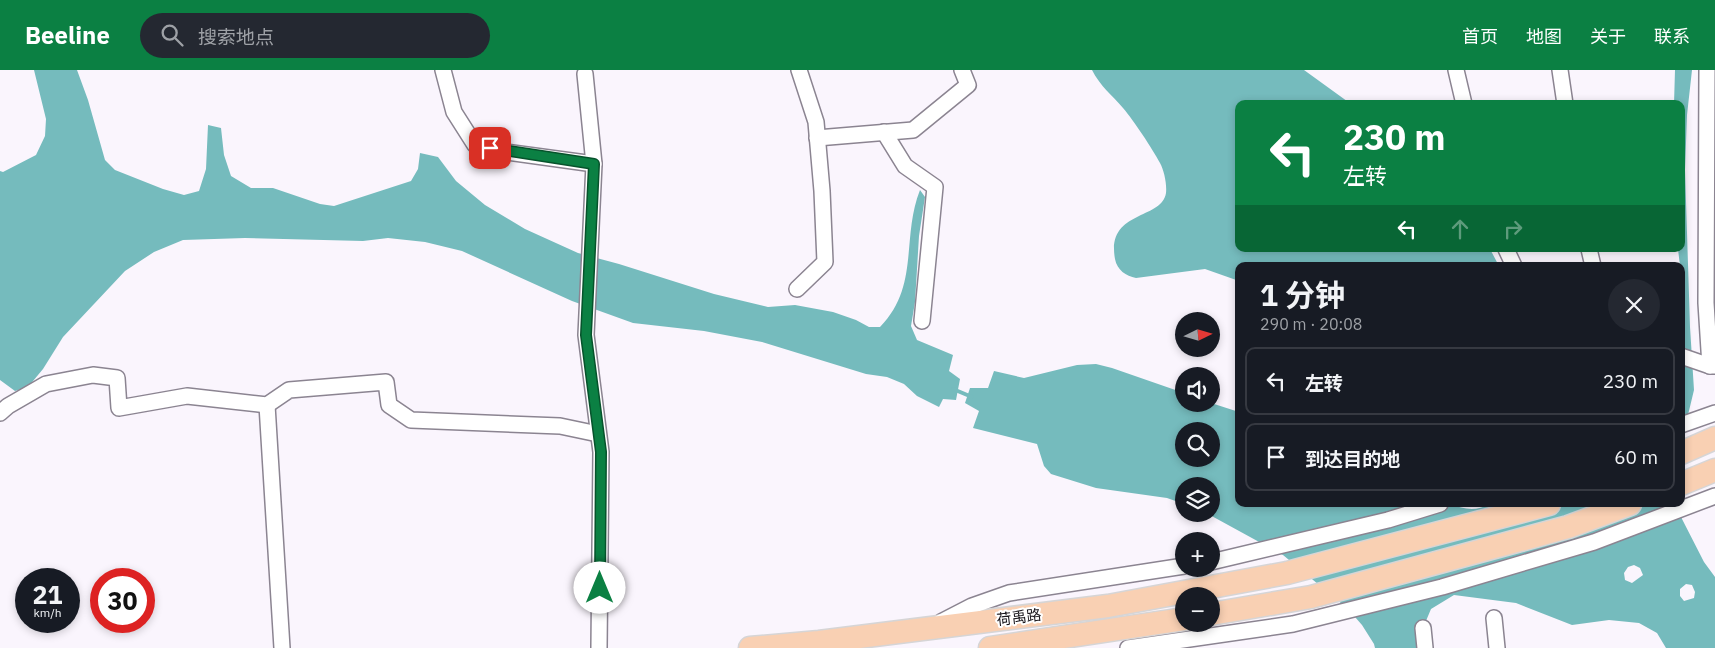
<!DOCTYPE html>
<html lang="zh">
<meta charset="utf-8">
<style>
:root{--surface:#171b24;--page:#242831;--text:#f1f3f6;--muted:#9ea1a6;--line:#363941;--accent:#0b8043}
body{margin:0;font-family:"IBM Plex Sans","Noto Sans SC",sans-serif;background:var(--page);color:var(--text);height:100vh;display:flex;flex-direction:column;font-size:19px;white-space:nowrap}
*{box-sizing:border-box;margin:0}
p{font-size:16px;color:var(--muted)}
.icon{flex:none;width:28px;height:28px;fill:none;stroke:currentColor;stroke-width:2;stroke-linecap:round;stroke-linejoin:round}
.map{position:relative;flex:1;overflow:hidden}
.panel{position:absolute;left:1235px;top:192px;width:450px;height:245px;display:flex;flex-direction:column;background:var(--surface);border-radius:10px;box-shadow:0 2px 8px #0003}
.panel>*{flex:none}
.top-card{position:absolute;left:1235px;top:30px;width:450px;height:152px;border-radius:10px;box-shadow:0 2px 8px #0003;background:#0b8043;color:#fff;overflow:hidden}
.needle{width:32px;rotate:85deg}
.controls{position:absolute;left:1175px;top:242px;display:grid;gap:10px}
.controls a{display:grid;place-items:center;width:45px;height:45px;border-radius:50%;background:var(--surface);box-shadow:0 2px 8px #0003;font-size:25px}
.speed{position:absolute;left:15px;top:498px;display:flex;gap:10px;font-size:25px;font-weight:700;text-align:center}
.speed>*{display:grid;place-content:center;width:65px;height:65px;border-radius:50%;background:var(--surface);box-shadow:0 2px 8px #0003;line-height:1}
.speed small{font-size:12px;font-weight:400}
.speed .limit{border:8px solid #d22;background:#fff;color:#111}
.pin{position:absolute;display:grid;place-items:center;width:42px;height:42px;color:#fff;margin:-21px;border-radius:10px;box-shadow:0 2px 8px #0006}
.me{position:absolute;width:55px;margin:-28px;rotate:0deg;stroke-linejoin:round;filter:drop-shadow(0 0 4px #0008)}
.turn{display:flex;align-items:center;gap:18px;height:105px;padding:0 25px;font-size:22px}
.turn .icon{width:65px;height:65px;stroke-width:2.5}
.turn b{display:block;font-size:35px;line-height:42px}
.lanes{display:flex;align-items:center;height:48px;padding:0 25px;background:#0003;justify-content:center;gap:25px;direction:ltr}
.lanes .off{opacity:.35}
.round{display:grid;place-items:center;flex:none;width:52px;height:52px;border-radius:26px;background:var(--page)}
.headline{display:flex;align-items:center;justify-content:space-between;height:85px;padding:0 25px}
h1{font-size:30px;font-weight:700;line-height:38px}
ul{padding:0;list-style:none}
li{display:flex;align-items:center;gap:15px;height:68px;margin:0 10px 8px;padding:0 15px;border:2px solid var(--line);border-radius:10px}
li div{flex:1}
li b{display:block;font-size:19px}
li em{font-style:normal}
header{display:flex;align-items:center;gap:30px;box-sizing:border-box;height:70px;padding:0 25px;background:var(--accent);color:#fff}
header strong{font-size:24px}
nav{display:flex;gap:28px;margin-inline-start:auto;font-size:18px}
.search{width:350px;height:45px;background:var(--page);display:flex;align-items:center;gap:12px;box-sizing:border-box;padding:0 18px;border-radius:28px;color:var(--muted);font-size:19px}
.map>svg:first-child{display:block}
.water{fill:#75bbbd;fill-rule:evenodd}
.lines{fill:none;stroke-linecap:round;stroke-linejoin:round}
.stream{stroke:#75bbbd;stroke-width:4}
.street-casing{stroke:#8b8491;stroke-width:18}
.primary-casing{stroke:#d6d5d6;stroke-width:25}
.street{stroke:#fff;stroke-width:15}
.primary{stroke:#f9d0b3;stroke-width:22}
.route-casing{stroke:#07532c;stroke-width:12}
.route{stroke:#0b8043;stroke-width:9}
.labels{text-anchor:middle;dominant-baseline:central;stroke-width:4;stroke-linejoin:round;paint-order:stroke}
.street-label{font-size:15px;fill:#1a171c;stroke:#fff}
</style>
<header>
<strong>Beeline</strong>
<div class="search"><svg class="icon" aria-label="search" viewBox="0 0 24 24"><circle cx="10" cy="10" r="6"/><path d="M15 15l6 6"/></svg>搜索地点</div>
<nav><a>首页</a><a>地图</a><a>关于</a><a>联系</a></nav>
</header>
<div class="map">
<svg width="1715" height="578" viewBox="0 0 1715 578">
<rect width="100%" height="100%" fill="#faf5fd"/>
<g class="water">
<path d="M34,0H77L88,30L105,90L115,100L163,119L184,125L199,121L206,99L208,55L221,58L224,85L231,106L251,118H273L320,134L334,136L411,111L418,99L420,83L438,87L456,111L485,135L525,159L578,183L619,194L714,224L768,237L795,235L833,242L856,250L869,257H880C920,216 901,168 920,120L925,127L919,166L915,232L911,256L917,270L953,285L949,301L960,309L956,330L943,329L939,337L917,326L904,314L887,307L866,304L762,272L704,261L633,253L572,231L462,181L425,172L388,168L363,171L245,168L183,170L154,182L125,201L63,267L43,299L28,317L15,321L0,310V101L3,102L36,85L45,66L46,49Z"/>
<path d="M1092,0H1304L1351,34H1239V179H1490L1499,196H1239V211L1205,199L1136,208C1126,206 1117,200 1115,189C1106,140 1162,150 1166,123C1167,114 1164,100 1160,93C1152,78 1134,51 1123,38C1112,25 1100,16 1092,0Z"/>
<path d="M1675,0H1692L1687,45L1685,100L1690,257L1694,320L1687,349L1681,395V196H1680L1678,179H1681V34H1674Z"/>
<path d="M1096,294L1112,298L1184,323V334L1211,333L1239,342V434H1450C1464,439 1475,442 1490,434H1679L1682,449L1704,492L1715,507V578H1666L1657,563L1639,553L1609,550L1572,555L1516,533L1454,525L1431,539L1423,558L1418,578H1375L1374,574L1362,555L1348,539L1283,485L1208,444H1211V416H1184V434L1167,428L1096,418L1051,404L1044,396L1037,374L973,358L979,341L965,333L970,318H988L994,301L1024,308L1077,295ZM1184,361H1211V389H1184ZM1634,495L1640,498L1643,505L1632,513L1625,510L1624,503L1628,497ZM1686,514L1692,515L1695,522L1694,528L1684,531L1680,526V519Z"/>
</g>
<g class="lines">
<path class="stream" d="M953,319L972,327"/>
<defs>
<g id="street">
<path d="M443,0L454,42L475,75L506,82L594,94"/>
<path d="M1456,0L1464,34"/>
<path d="M1560,0L1565,34"/>
<path d="M1707,0L1706,233L1710,296"/>
<path d="M585,4L594,94L586,265L601,382L599,578"/>
<path d="M884,62L905,96L935,117L922,251"/>
<path d="M817,68L913,60L968,15L962,0"/>
<path d="M1506,179L1514,196"/>
<path d="M1589,179L1593,196"/>
<path d="M797,219L825,192L822,121L816,52L799,0"/>
<path d="M1681,286L1710,296H1715"/>
<path d="M267,335L282,578"/>
<path d="M0,343L8,336L46,314L93,305L117,308L119,338L187,326L267,335L289,320L386,312L389,335L411,350L560,356L598,364"/>
<path d="M1681,355L1715,343"/>
<path d="M1211,492L1388,450L1440,434"/>
<path d="M1494,548L1497,578"/>
<path d="M941,552L972,536L1009,523L1184,496"/>
<path d="M1423,558L1425,578"/>
<path d="M1128,578L1293,554L1442,517L1594,472L1715,426"/>
</g>
<g id="primary">
<path d="M1681,383L1715,368"/>
<path d="M1681,414L1715,400"/>
<path d="M1211,544L1311,527L1568,457L1630,434"/>
<path d="M750,578L819,572L1108,536L1287,503L1549,434"/>
<path d="M990,578L1184,549"/>
</g>
</defs>
<use href="#street" class="street-casing"/>
<use href="#primary" class="primary-casing"/>
<use href="#street" class="street"/>
<use href="#primary" class="primary"/>
</g>
<g class="lines">
<defs>
<path id="route" d="M490,78L594,94L586,265L601,382L600,518"/>
</defs>
<use href="#route" class="route-casing"/>
<use href="#route" class="route"/>
</g>
<g class="labels">
<g class="street-label">
<text transform="translate(1019 547) rotate(-7)">荷禹路</text>
</g>
</g>
</svg>
<div class="controls">
<a><svg class="needle" viewBox="-14 -14 28 28"><path d="M0-13l5 13h-10z" fill="#e53935"/><path d="M0 13l5-13h-10z" fill="#9ea1a6"/></svg></a>
<a><svg class="icon" aria-label="sound" viewBox="0 0 24 24"><path d="M4 9h4l5-4v14l-5-4H4zM17 9q2 3 0 6"/></svg></a>
<a><svg class="icon" aria-label="search" viewBox="0 0 24 24"><circle cx="10" cy="10" r="6"/><path d="M15 15l6 6"/></svg></a>
<a><svg class="icon" aria-label="layers" viewBox="0 0 24 24"><path d="M12 4l9 5-9 5-9-5zM3 14l9 5 9-5"/></svg></a>
<a>+</a>
<a>−</a>
</div>
<div class="speed"><div>21<small>km/h</small></div><div class="limit">30</div></div>
<div class="pin" style="left:490px;top:78px;background:#d93025"><svg class="icon" aria-label="arrive" viewBox="0 0 24 24"><path d="M6 21V4h12l-3 4 3 4H6"/></svg></div>
<svg class="me" style="left:600px;top:518px" viewBox="-20 -20 40 40"><circle r="19" fill="#fff"/><path d="M0-13L10 11 0 6-10 11z" fill="#0b8043"/></svg>
<div class="top-card">
<div class="turn"><svg class="icon" aria-label="left" viewBox="0 0 24 24"><path d="M17 20v-9H6M10 6l-5 5 5 5"/></svg><div><b>230 m</b>左转</div></div>
<div class="lanes"><svg class="icon" aria-label="left" viewBox="0 0 24 24"><path d="M17 20v-9H6M10 6l-5 5 5 5"/></svg><svg class="icon off" aria-label="ahead" viewBox="0 0 24 24"><path d="M12 20V5M6 11l6-6 6 6"/></svg><svg class="icon off" aria-label="right" viewBox="0 0 24 24"><path d="M7 20v-9h11M14 6l5 5-5 5"/></svg></div>
</div>
<section class="panel">
<div class="headline"><div><h1>1 分钟</h1><p>290 m · 20:08</p></div><a class="round"><svg class="icon" aria-label="close" viewBox="0 0 24 24"><path d="M6 6l12 12M18 6L6 18"/></svg></a></div>
<ul>
<li><svg class="icon" aria-label="left" viewBox="0 0 24 24"><path d="M17 20v-9H6M10 6l-5 5 5 5"/></svg><div><b>左转</b></div><em>230 m</em></li>
<li><svg class="icon" aria-label="arrive" viewBox="0 0 24 24"><path d="M6 21V4h12l-3 4 3 4H6"/></svg><div><b>到达目的地</b></div><em>60 m</em></li>
</ul>
</section>
</div>
